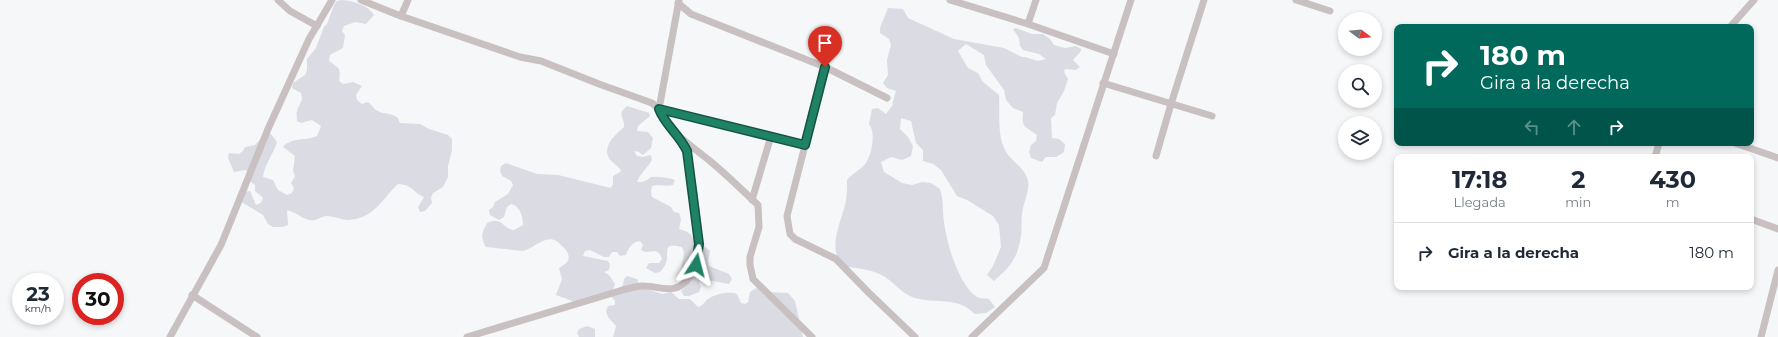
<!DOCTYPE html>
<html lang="es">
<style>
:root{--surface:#fff;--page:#f2f2f3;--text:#1f2937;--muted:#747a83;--line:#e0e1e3}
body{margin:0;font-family:Montserrat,sans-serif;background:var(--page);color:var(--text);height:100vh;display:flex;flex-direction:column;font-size:15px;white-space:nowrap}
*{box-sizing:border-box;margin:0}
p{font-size:13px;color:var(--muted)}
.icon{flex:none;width:22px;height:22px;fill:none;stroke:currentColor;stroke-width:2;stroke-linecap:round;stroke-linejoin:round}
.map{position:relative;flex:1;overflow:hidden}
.drawer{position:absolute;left:1394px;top:154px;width:360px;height:136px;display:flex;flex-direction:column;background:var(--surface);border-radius:8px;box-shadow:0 2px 6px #0003}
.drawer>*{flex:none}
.hud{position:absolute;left:1394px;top:24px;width:360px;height:122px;border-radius:8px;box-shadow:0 2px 6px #0003;background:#00695c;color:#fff;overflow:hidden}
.needle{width:26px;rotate:106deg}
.fabs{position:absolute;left:1338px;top:12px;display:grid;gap:8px}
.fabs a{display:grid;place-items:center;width:44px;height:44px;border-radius:50%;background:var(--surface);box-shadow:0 2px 6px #0003;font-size:20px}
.speed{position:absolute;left:12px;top:273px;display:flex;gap:8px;font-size:20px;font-weight:700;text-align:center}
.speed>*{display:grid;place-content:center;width:52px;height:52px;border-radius:50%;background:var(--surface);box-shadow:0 2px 6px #0003;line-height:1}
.speed small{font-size:10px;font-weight:400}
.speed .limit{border:6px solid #d22;background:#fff;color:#111}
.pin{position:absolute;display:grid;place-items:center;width:34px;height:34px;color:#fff;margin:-41px -17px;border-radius:50% 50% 50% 0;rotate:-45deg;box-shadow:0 0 4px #0007}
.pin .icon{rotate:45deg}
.me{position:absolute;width:44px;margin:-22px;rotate:9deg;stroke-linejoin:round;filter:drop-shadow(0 0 3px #0008)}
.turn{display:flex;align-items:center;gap:14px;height:84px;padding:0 20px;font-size:18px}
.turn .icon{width:52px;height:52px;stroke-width:2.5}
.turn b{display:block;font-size:28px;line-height:34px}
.lanes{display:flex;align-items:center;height:38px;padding:0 20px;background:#0003;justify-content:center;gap:20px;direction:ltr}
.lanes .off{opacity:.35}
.eta{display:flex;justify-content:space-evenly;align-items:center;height:68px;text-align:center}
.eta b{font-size:24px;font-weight:700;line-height:28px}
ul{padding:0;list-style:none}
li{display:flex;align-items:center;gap:12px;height:60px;padding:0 20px;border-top:1px solid var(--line)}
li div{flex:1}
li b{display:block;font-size:15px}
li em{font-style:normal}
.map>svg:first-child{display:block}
.green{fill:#dbdbe4}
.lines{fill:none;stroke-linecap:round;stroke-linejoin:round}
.minor{stroke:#c9c0c2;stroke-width:7}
.route-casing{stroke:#145441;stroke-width:10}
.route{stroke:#1f8264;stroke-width:7}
</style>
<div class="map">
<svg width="1778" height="337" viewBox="0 0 1778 337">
<rect width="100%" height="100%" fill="#f5f7f8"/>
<g class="green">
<path d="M342,0C353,1 368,5 374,15L366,24L355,22L344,26L342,31L345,35L343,48L330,55L329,61C339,69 341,66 339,81L343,84L353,82L362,86L356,95L357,100L362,104L367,102C372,104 373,108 376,110C385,116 397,111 400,123L420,124L429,129L448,135L452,139V150L448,166V177L443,187L433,193L431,198L432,203L425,211L420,212L418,207L424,197C413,193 414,185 398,184C382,199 374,219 348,220C341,220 334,216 327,216C320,216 317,222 309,220C301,218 296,212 287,210L288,225L283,227H273L268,224L263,215L240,201L245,192L250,191L256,205L261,203L263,198L255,191V185L251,182L250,172L245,170L234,172L228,158L229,153L239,154L243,151L245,147L255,145L265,134H271L277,142C273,155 265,163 263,177L273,180L278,190L287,195L292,193L294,188L291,183L295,176L293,171L295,156L283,147C291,137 307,141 317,136L321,126L312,120L301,123L297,121C297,118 296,113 297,111C299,103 304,102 301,93L292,88L293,83L305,75L307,70V59L316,48L324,27L327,24L334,5L337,1Z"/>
<path d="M888,8L903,9L908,18L954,39L1004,48L1022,57H1025L1038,61L1046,59L1039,54L1023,50L1020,46L1019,38L1013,29L1016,28L1032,34H1043L1050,39L1054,45L1065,48L1076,46L1081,49V51L1073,60L1080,67L1076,70L1065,69L1064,72L1068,79L1064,91L1057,103L1055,115L1051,118L1052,138L1059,139L1065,144L1064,152L1056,157H1046L1042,162L1031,158L1029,152L1031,145L1036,141L1037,135C1026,126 1021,129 1023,112L1013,108L1006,100L1004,90L986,65L984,55L966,44L958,51L968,68L978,73L983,82L999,95C1000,112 997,135 1005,150C1011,162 1025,167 1028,181C1030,191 1023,204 1022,214C1021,221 1022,228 1021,235C1018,258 1010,267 994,281L987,275L993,266L1001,247L999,225L993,216L967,200L957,196L941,170L933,164L923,161V150L916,143L911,121L901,118L900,129L908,137L913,146L911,156L902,160L891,157L881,162L884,172L902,183L912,185L922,182L931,183L940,189C944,202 942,209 944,222C947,244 958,284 977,297C980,299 985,298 989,299L995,307L986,313L975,314C957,296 937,304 915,298C902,294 896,284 885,277C873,269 855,268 841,266C828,245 841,223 846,201C847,194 847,187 847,180C852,173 861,170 866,163C872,153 876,133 869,124L872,109L878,108L886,114L892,106L896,91L887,88L883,83L888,75L887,60L891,45L889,39L880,33V28Z"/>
<path d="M627,106L649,113L650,116L638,126L637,131L648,132L653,138L651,148L643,155L639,152L634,151L637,156L642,157L651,155L652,160C648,168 640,173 637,182H642C646,181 648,179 651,177C655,176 671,178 675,180L673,185C666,187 659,184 652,186L651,191L652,197L671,207L674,212L679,213L681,219L679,229C697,234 689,238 699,245C703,247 707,247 710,251L708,261L709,266L729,274L732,279L729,284L703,279L699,282L701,287L699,292L689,296H684L681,291L688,285V280C673,268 689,260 682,247C668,245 667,244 667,258C667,263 663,269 660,272L655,273L646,268L649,263H659L662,259L660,254L656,251L645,252L641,250L643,245L640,241C632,242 629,247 626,255L620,256L617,252H612L609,257H604L590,250L585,251L583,256L608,261L610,265L609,270L604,272L609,275L615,284L612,292L575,302L556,295L562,279L559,268C564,265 571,261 568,254C567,250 563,247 560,244C548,231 535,248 523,251L486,247C480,238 482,232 487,223C503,216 501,228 514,230L523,225C523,216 520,206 511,204L507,207L504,217L499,220L490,215L489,210L493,207L495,202L508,194L513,185L511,181L502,176L500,171L501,166L506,163L537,174L558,175L611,188L613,184V176L620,172L621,170C617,165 612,163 609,158C602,145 616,135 624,127C625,117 616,115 627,106Z"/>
<path d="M627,276L637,279L640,287L662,294L671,292L679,299H690L698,307C703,306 704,302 708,299C715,294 729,291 737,294L741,303L745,304L748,302L750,292L756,288L767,292L788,293L795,301L803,337H613L616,326L608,317L606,311L608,306L615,305V301L611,296L623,285L624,279Z"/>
<path d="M587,326L595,329V337H579L577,333L579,329Z"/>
</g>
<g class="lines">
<g class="minor">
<path d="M278,0L290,11L317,26"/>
<path d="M361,0L398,15L520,57L541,61L599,84L652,103L659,109L805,145"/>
<path d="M679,0L659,109C669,133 691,145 710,161C727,175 742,190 758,205L759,227L750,257V265L753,279L812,337"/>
<path d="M950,0L1028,24L1114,54"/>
<path d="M1296,0L1330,11"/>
<path d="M678,3L691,14L825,67L887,98"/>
<path d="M401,16L408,0"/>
<path d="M1028,24L1036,0"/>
<path d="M1730,27L1754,0"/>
<path d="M825,67L787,216L790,234L795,239L836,259L868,292L915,337"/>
<path d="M1103,83L1212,116"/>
<path d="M1735,143L1778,158"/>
<path d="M1156,156L1171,104L1204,0"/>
<path d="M1655,157L1659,143"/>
<path d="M752,200L771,136"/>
<path d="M1751,219L1778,229"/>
<path d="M192,295L257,337"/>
<path d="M170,337L221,245L268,129L309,39L332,0"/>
<path d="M467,337L626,289C631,288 637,286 641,286C652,285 665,291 675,288C715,278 691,180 687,151L681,140"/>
<path d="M972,337L1044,268L1131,0"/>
<path d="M1761,337L1778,270"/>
</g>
</g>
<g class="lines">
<defs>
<path id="route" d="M696,265L699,244L687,151C679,134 665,125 659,109L805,145L825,67"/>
</defs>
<use href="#route" class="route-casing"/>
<use href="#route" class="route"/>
</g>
</svg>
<div class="fabs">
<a><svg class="needle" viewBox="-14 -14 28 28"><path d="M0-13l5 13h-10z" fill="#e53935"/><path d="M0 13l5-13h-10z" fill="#747a83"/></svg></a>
<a><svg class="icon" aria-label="search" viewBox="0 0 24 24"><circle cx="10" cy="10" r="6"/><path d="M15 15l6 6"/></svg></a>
<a><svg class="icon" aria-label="layers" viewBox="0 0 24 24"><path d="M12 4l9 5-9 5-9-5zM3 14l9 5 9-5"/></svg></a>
</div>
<div class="speed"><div>23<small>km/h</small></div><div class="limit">30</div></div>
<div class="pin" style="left:825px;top:67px;background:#d93025"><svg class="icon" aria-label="arrive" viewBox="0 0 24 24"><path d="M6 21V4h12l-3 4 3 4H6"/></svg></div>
<svg class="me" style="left:696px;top:265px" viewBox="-20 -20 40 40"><path d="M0-17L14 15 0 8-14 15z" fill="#1f8264" stroke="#fff" stroke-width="4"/></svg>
<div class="hud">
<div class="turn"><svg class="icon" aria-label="right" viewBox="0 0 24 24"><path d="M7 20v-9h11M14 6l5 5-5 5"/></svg><div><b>180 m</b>Gira a la derecha</div></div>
<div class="lanes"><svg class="icon off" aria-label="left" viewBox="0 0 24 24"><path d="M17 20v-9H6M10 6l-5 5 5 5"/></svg><svg class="icon off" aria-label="ahead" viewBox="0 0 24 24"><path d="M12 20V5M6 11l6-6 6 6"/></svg><svg class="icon" aria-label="right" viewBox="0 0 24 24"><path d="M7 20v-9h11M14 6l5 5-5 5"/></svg></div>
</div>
<section class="drawer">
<div class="eta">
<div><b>17:18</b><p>Llegada</p></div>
<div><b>2</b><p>min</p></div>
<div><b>430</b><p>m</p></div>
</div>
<ul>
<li><svg class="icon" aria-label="right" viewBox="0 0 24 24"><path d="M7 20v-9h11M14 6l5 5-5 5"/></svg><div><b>Gira a la derecha</b></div><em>180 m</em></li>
</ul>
</section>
</div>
